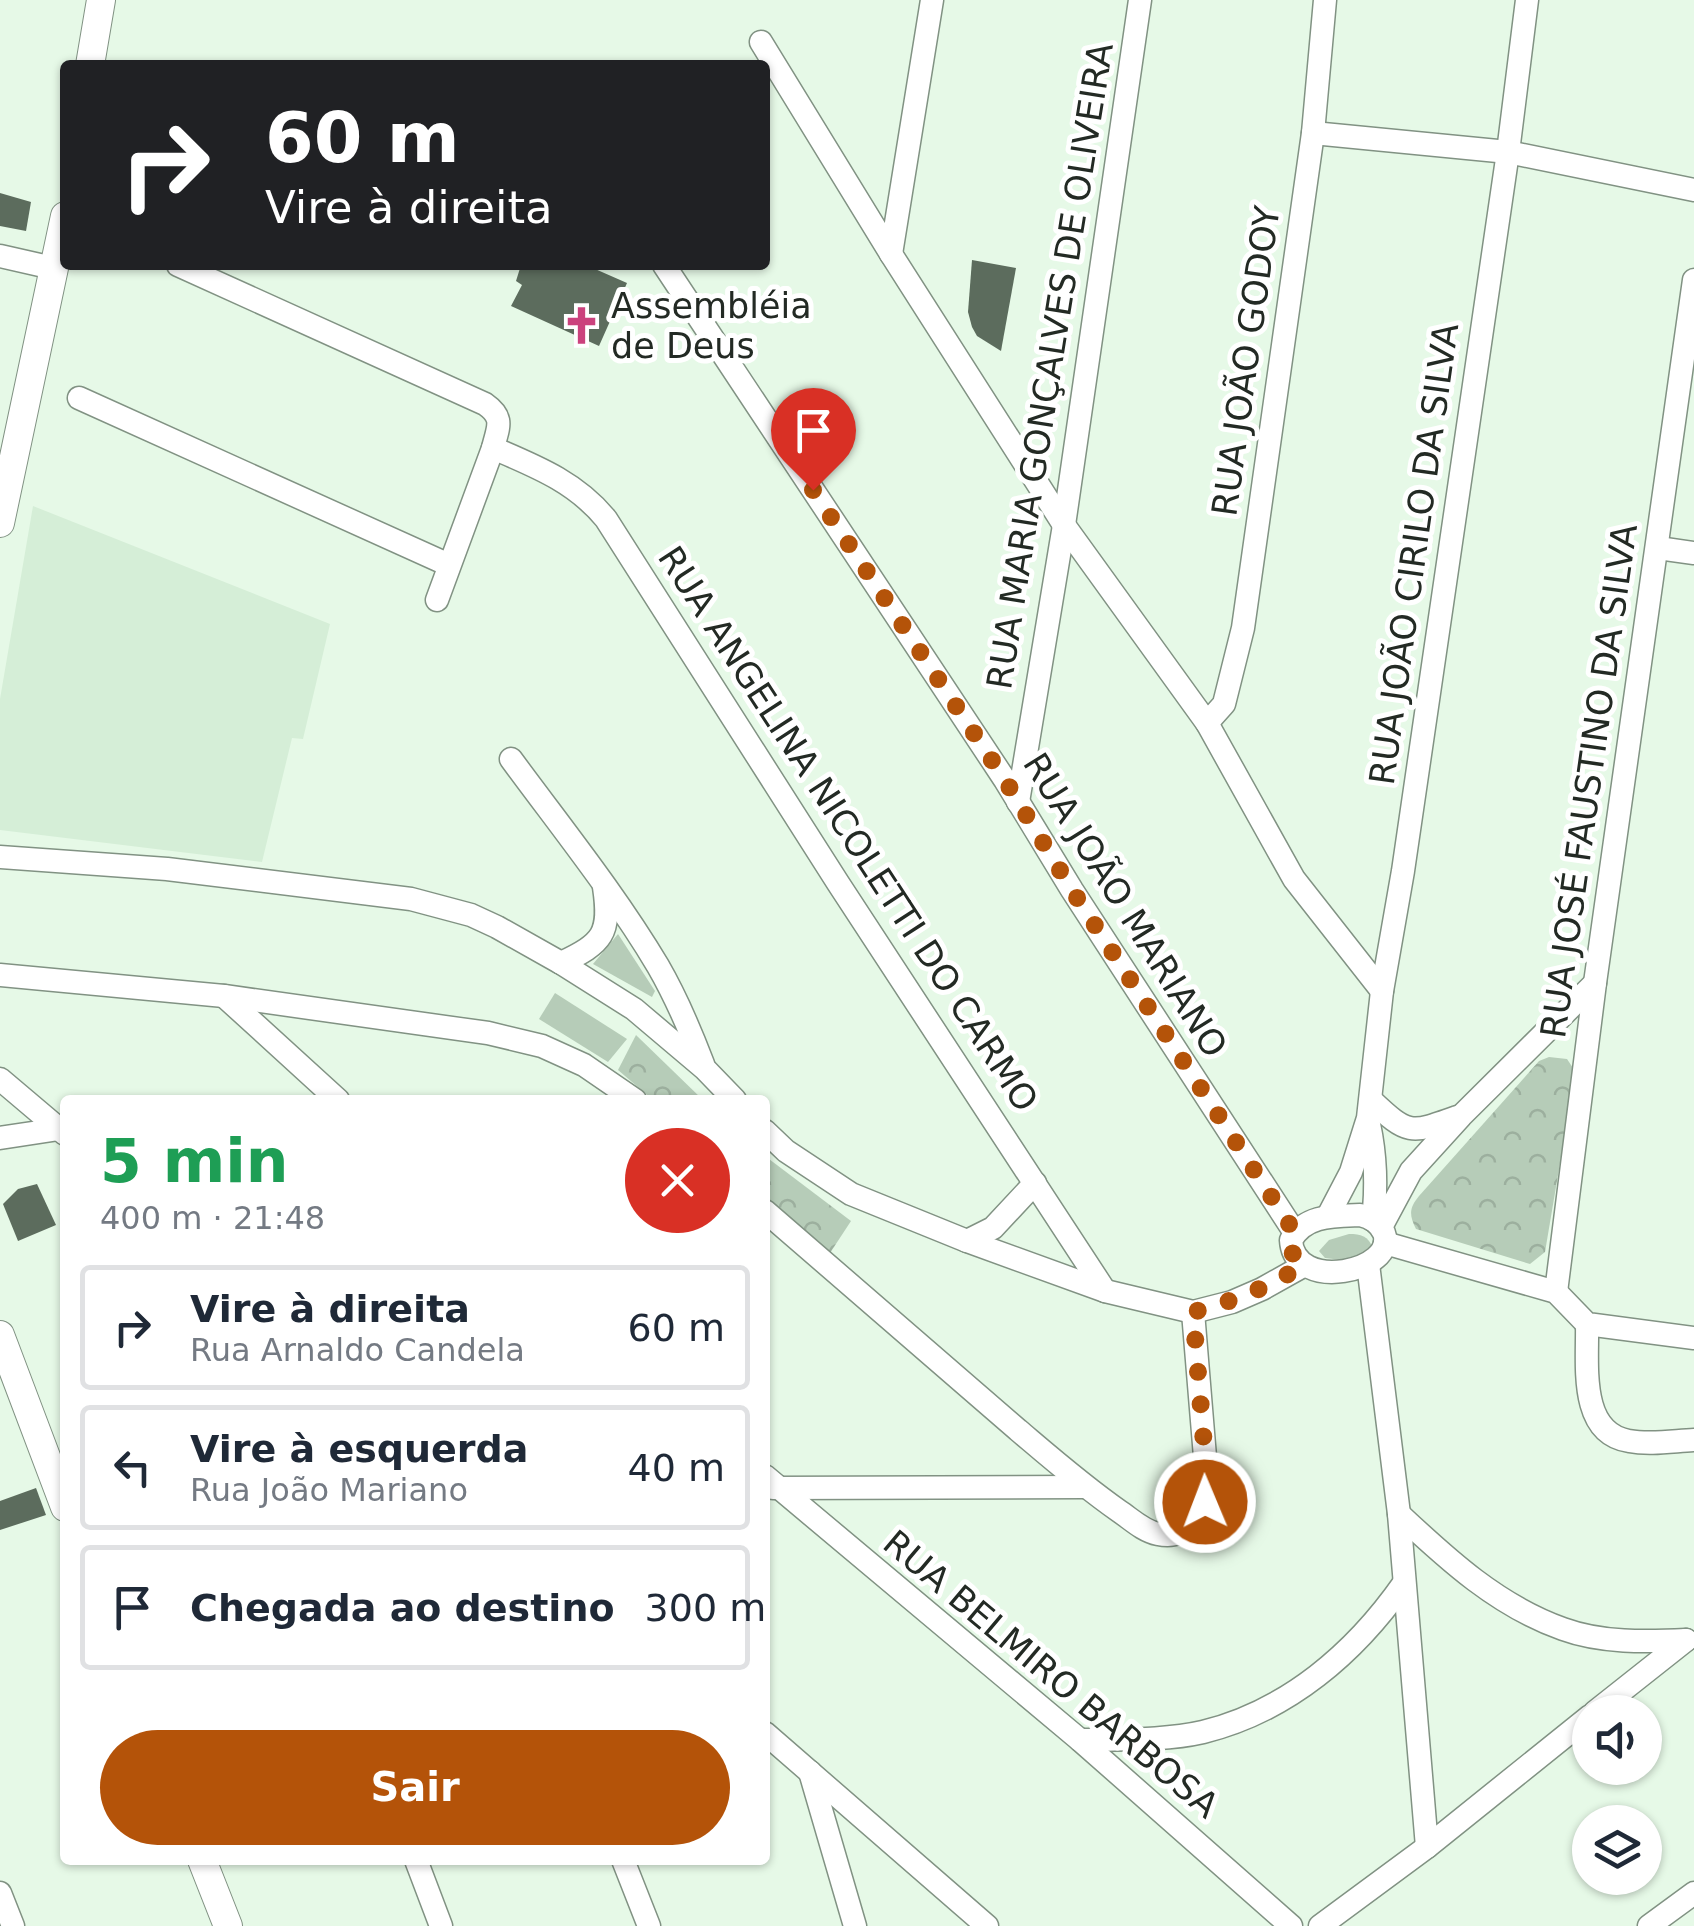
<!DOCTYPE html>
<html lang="pt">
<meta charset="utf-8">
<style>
:root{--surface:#fff;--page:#f6f6f7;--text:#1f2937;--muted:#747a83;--line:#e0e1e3;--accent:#b45309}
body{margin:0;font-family:"DejaVu Sans",sans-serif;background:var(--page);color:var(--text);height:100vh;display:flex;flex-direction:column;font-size:38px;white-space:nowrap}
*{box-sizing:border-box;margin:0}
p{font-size:32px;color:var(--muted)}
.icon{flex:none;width:55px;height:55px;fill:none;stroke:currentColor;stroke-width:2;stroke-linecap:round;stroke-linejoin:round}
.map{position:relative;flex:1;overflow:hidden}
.sheet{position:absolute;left:60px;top:1095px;width:710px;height:770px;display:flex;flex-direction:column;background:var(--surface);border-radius:10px;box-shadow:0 2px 8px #0004}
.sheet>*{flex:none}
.guide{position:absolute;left:60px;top:60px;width:710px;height:210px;border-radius:10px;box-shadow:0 2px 8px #0004;background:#202124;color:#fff;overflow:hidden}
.tools{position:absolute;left:1572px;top:1695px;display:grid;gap:20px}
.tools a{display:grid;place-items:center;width:90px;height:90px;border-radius:50%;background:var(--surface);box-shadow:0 2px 8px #0004;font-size:50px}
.pin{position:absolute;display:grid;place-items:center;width:85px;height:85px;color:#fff;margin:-102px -42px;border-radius:50% 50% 50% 0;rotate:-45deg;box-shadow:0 0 10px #0007}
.pin .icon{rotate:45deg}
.me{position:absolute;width:110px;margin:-55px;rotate:359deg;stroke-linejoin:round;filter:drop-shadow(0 0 8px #0008)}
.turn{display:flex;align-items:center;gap:35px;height:210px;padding:0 40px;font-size:45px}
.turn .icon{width:130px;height:130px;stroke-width:2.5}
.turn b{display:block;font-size:70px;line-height:85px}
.round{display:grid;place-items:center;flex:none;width:105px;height:105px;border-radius:52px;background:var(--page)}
.summary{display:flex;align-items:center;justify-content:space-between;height:170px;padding:0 40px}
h1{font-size:60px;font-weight:700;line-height:75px;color:#1e9e55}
.cta{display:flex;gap:20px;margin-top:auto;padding:20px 40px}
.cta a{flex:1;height:115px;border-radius:60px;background:var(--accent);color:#fff;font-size:40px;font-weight:700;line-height:115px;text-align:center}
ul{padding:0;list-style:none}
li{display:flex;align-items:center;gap:30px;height:125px;margin:0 20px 15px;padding:0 20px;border:5px solid var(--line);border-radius:10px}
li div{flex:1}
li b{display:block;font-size:38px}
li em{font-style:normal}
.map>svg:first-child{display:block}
.built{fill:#d5eed7}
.green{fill:#b6ccb8}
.forest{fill:url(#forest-crowns)}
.building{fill:#5c6c5d}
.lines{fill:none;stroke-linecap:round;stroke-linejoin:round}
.minor-casing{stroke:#819283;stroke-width:25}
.tertiary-casing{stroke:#819283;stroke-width:30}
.minor{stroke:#fff;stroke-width:22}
.tertiary{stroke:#fff;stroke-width:28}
.route{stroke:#b45309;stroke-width:18;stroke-dasharray:0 32.4}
.labels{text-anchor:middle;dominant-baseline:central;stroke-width:10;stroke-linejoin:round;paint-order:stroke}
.poi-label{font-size:35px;fill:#232a24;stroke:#fff;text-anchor:start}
.street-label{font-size:35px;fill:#232a24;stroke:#fff}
</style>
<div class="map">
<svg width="1694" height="1926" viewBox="0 0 1694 1926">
<defs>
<pattern id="forest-crowns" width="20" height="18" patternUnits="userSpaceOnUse" patternTransform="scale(2.5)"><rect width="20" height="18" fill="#b6ccb8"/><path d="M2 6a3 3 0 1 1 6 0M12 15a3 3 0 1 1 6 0" fill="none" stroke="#9caf9e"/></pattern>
</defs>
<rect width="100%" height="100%" fill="#e6f9e7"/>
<path class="built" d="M33,506L330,624L303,739L292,738L262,862L0,830V699Z"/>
<g class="green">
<path d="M618,934L655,991L652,997L593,964Z"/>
<path d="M555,993L627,1039L608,1062L539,1019Z"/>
<path d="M1349,1234C1361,1234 1368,1236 1373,1248L1350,1261L1325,1258L1319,1251L1329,1240Z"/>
</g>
<g class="forest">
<path d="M636,1035L703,1100H653L618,1070Z"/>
<path d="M1549,1057L1567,1059L1573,1068V1086L1545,1252L1530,1264L1416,1229C1409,1215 1409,1208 1419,1196L1539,1061Z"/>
<path d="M765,1156L851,1221L830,1253L765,1197Z"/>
</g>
<g class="building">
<path d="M0,193L31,202L26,231L0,226Z"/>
<path d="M972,260L1016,268L1001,351L977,336L972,327L968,312Z"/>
<path d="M521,265H586L627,283L599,346L511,306L522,285L516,281Z"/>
<path d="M37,1184L56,1225L18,1241L3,1204L18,1189Z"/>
<path d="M36,1488L46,1515L0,1530V1501Z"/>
</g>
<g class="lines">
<defs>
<g id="minor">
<path d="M761,42L891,254L1064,525L1207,723L1294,879L1382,991"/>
<path d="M1313,133L1508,152L1694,190"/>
<path d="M891,254L932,0"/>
<path d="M0,256L53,268"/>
<path d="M178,265L485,404C505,418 498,427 493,448L437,600"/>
<path d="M664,265L1005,780L1072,890L1295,1233"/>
<path d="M79,398L449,565"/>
<path d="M493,448C535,466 576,482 606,519L838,883L1105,1291"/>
<path d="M1658,548L1694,553"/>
<path d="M1207,723L1224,704L1243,628L1313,133L1325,0"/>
<path d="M511,759C561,827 615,894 658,966C676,997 690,1030 703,1064"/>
<path d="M1018,802L1064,525L1140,0"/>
<path d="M0,857L167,869L411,899L471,915L497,927L561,963L634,1009L705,1069L735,1100"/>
<path d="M561,963C603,943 611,934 604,887"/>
<path d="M0,975L224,996L488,1033L542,1046L584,1065L635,1100"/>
<path d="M224,996L338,1100"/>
<path d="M0,1079L65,1134"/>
<path d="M1371,1100C1408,1135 1410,1134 1457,1117"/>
<path d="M1369,1124C1376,1157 1377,1186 1373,1220"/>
<path d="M765,1131L786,1151L851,1194L967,1241L1105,1291L1193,1312L1232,1302L1262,1289L1303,1266"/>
<path d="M0,1138L59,1129"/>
<path d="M765,1211C850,1284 934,1357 1018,1430C1051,1458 1083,1486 1119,1511C1131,1519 1143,1531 1158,1534C1193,1541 1205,1508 1207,1481L1193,1312"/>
<path d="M1360,1215C1370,1217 1379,1222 1384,1233C1398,1271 1294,1294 1291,1240C1305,1215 1333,1216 1360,1215Z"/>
<path d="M1328,1216L1351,1172L1368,1118L1382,991L1403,871L1508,152L1527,0"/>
<path d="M1381,1227L1411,1171L1461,1116L1595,983"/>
<path d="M967,1241L993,1228L1035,1183"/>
<path d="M1385,1243L1556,1292L1587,1324L1694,1338"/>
<path d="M1368,1264L1399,1514L1427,1847"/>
<path d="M1556,1292L1595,983L1694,280"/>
<path d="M1587,1324C1588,1363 1578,1433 1629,1441C1650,1445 1673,1441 1694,1440"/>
<path d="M765,1476L1080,1740L1291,1926"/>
<path d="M773,1488L1084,1487"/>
<path d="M1399,1514C1448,1560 1498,1606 1563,1629C1601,1643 1646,1642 1686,1640"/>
<path d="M1595,1712L1686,1640"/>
<path d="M765,1733L987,1926"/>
<path d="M1080,1740C1120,1739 1164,1741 1203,1732C1288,1711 1355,1653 1404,1583"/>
<path d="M810,1772L855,1926"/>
<path d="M416,1860L441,1926"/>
<path d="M623,1860L649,1926"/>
<path d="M0,1893L13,1926"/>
<path d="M1320,1926L1427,1847L1590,1716"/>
<path d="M1649,1926L1694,1893"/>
</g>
<g id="tertiary">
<path d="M90,65L101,0"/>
<path d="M0,523L65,216"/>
<path d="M0,1335L65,1507"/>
<path d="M202,1860L228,1926"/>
</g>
</defs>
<use href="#minor" class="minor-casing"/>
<use href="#tertiary" class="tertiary-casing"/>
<use href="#minor" class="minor"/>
<use href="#tertiary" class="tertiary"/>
</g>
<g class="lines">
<path class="route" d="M813,490L1005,780L1072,890L1295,1233C1287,1246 1292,1256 1302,1266C1266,1288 1234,1301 1193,1312L1207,1481L1205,1502"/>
</g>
<defs>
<symbol id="church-bare" viewBox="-9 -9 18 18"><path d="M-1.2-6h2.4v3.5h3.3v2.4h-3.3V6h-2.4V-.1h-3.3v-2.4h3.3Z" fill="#cb427d" stroke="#fff" stroke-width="2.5" paint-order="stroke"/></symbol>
</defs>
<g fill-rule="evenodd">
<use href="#church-bare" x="554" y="298" width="55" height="55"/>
</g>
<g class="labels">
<g class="poi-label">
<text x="611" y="306">Assembléia<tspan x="611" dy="40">de Deus</tspan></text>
</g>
<g class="street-label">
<text transform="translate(1246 361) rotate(-82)">RUA JOÃO GODOY</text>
<text transform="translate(1050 366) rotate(-81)">RUA MARIA GONÇALVES DE OLIVEIRA</text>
<text transform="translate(1414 554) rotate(-82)">RUA JOÃO CIRILO DA SILVA</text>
<text transform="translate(1589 781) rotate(-82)">RUA JOSÉ FAUSTINO DA SILVA</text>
<text transform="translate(848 829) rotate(57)">RUA ANGELINA NICOLETTI DO CARMO</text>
<text transform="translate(1125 905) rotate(58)">RUA JOÃO MARIANO</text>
<text transform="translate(1051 1674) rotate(40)">RUA BELMIRO BARBOSA</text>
</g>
</g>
</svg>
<div class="tools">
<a><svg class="icon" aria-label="sound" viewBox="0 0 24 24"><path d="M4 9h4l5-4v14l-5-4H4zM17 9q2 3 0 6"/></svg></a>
<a><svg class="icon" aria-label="layers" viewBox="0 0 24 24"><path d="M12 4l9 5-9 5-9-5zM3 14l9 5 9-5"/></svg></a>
</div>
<div class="pin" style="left:813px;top:490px;background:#d93025"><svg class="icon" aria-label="arrive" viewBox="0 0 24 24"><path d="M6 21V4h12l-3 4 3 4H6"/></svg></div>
<svg class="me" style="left:1205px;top:1502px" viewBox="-20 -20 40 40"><circle r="17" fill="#b45309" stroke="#fff" stroke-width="3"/><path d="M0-11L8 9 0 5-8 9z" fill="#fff"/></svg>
<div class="guide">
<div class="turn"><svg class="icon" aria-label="right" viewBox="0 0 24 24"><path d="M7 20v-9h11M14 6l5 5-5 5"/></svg><div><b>60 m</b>Vire à direita</div></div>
</div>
<section class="sheet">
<div class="summary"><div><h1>5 min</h1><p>400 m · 21:48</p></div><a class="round" style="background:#d93025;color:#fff"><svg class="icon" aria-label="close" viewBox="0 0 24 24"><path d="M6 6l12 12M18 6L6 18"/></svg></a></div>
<ul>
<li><svg class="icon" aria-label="right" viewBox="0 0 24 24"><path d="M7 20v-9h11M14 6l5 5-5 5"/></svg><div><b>Vire à direita</b><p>Rua Arnaldo Candela</p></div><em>60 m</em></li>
<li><svg class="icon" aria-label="left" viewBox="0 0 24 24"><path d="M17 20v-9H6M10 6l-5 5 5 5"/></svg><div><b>Vire à esquerda</b><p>Rua João Mariano</p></div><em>40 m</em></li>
<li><svg class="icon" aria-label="arrive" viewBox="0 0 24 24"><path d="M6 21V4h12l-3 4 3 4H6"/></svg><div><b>Chegada ao destino</b></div><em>300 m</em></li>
</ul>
<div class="cta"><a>Sair</a></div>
</section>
</div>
